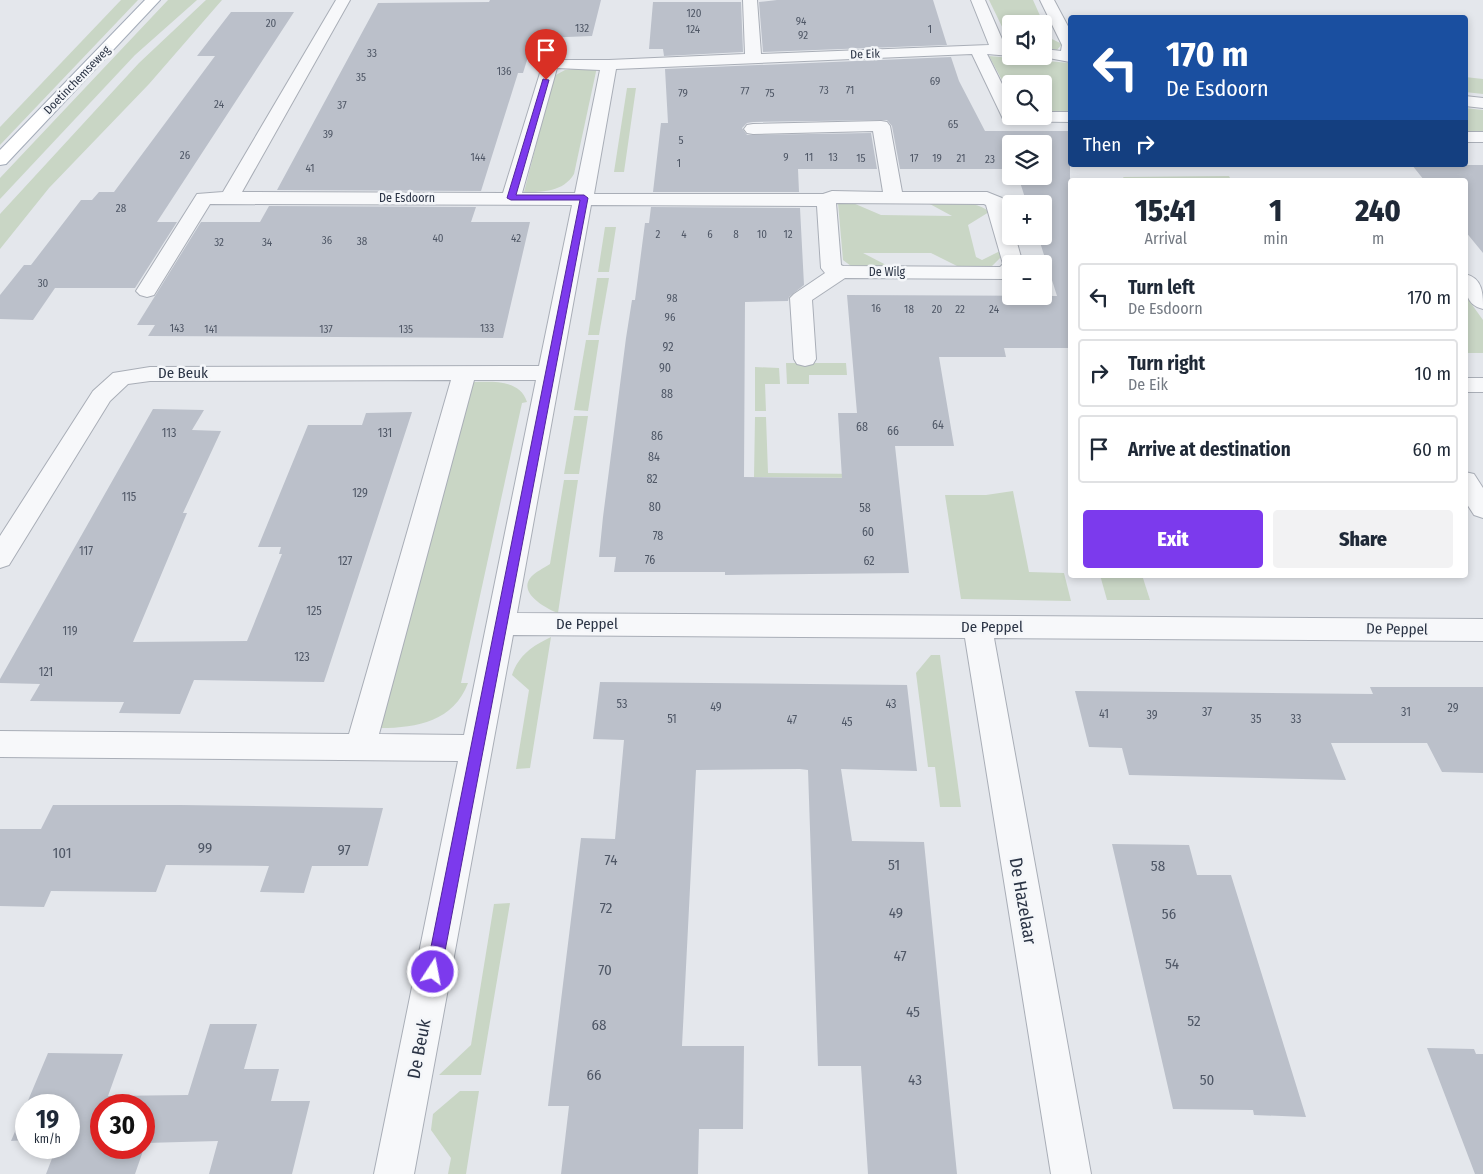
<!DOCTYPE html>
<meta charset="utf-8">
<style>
:root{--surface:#fff;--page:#f2f2f3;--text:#1f2937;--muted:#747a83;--line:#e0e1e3;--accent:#7c3aed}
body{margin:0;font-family:"Fira Sans Condensed",sans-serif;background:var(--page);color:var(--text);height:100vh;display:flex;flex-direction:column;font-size:19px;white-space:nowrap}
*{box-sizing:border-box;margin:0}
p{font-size:16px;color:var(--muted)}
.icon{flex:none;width:28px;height:28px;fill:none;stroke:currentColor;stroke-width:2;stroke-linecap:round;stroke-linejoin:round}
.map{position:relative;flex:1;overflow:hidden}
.side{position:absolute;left:1068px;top:178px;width:400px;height:400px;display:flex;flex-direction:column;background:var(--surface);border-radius:5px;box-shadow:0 2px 8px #0003}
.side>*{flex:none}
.banner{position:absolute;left:1068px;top:15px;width:400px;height:152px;border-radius:5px;box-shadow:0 2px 8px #0003;background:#1a4fa0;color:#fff;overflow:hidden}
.controls{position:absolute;left:1002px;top:15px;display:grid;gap:10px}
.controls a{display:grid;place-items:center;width:50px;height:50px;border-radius:5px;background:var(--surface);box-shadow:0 2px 8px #0003;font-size:25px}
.speed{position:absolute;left:15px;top:1094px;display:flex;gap:10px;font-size:25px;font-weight:700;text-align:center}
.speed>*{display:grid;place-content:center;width:65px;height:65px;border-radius:50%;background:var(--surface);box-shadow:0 2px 8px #0003;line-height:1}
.speed small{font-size:12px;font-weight:400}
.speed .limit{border:8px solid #d22;background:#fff;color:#111}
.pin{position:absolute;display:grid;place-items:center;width:42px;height:42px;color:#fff;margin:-51px -21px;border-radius:50% 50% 50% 0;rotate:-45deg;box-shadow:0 0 5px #0007}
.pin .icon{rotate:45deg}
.me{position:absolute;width:55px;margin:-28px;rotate:11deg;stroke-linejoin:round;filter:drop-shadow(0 0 4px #0008)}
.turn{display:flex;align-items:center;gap:18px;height:105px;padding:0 15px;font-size:22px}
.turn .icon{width:65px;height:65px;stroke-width:2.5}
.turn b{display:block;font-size:35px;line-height:42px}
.then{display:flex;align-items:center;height:48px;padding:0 15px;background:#0003;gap:10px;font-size:19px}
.eta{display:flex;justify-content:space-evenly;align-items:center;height:85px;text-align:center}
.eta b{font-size:30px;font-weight:800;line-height:35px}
.primary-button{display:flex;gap:10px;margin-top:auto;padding:10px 15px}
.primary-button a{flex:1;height:58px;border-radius:5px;background:var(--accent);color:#fff;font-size:20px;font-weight:800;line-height:58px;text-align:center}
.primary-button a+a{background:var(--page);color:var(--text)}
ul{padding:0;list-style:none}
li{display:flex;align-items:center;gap:15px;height:68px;margin:0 10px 8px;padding:0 5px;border:2px solid var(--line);border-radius:5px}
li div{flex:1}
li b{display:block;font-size:19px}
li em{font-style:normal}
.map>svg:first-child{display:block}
.green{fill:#c9d6c5}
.building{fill:#bbc0ca}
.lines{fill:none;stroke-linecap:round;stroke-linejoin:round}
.minor-casing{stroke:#a9aeb7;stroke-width:2}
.major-casing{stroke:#a3abb8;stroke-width:2}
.minor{fill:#f7f8fa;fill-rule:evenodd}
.major{fill:#fff;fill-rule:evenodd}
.route{fill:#7c3aed;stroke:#51269a}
.labels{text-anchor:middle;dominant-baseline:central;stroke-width:5;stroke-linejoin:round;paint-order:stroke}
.far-number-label{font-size:11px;fill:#4f5766}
.far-street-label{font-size:12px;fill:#2b3445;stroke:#f4f6f9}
.number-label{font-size:12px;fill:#4f5766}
.street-label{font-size:15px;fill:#2b3445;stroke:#f4f6f9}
.near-number-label{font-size:15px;fill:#4f5766}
.near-street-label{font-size:18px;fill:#2b3445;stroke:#f4f6f9}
</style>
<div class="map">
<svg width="1483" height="1174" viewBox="0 0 1483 1174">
<rect width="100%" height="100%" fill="#e4e7ec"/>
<g class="green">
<path d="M121,0H138L0,145V127Z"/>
<path d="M168,0H197L135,55L0,199V178Z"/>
<path d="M206,0H222L149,84L49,188L0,249V214L139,63Z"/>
<path d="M989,0H1033L1050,38L1062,44L1057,50L1044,48V24H1011V41L1008,39Z"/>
<path d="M989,56L1070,63V112H1044V84H1011V97Z"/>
<path d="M597,67L574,174C563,192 543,192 524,192L554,76L565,70Z"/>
<path d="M1465,77L1483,79V94L1465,92Z"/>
<path d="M627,88H636L624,172H614Z"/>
<path d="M1465,108L1483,110V133H1465Z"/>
<path d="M1229,176L1231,180H1125L1123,177Z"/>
<path d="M838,203H853L881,215L952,216L928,203C944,203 977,199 989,212L968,225L976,257L982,260L1000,251L1001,257L992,266L959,267L931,253H863L890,267L851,266L843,260Z"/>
<path d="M605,227H616L609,272H598Z"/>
<path d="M597,278H609L599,335H588Z"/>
<path d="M1465,295L1483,320V353H1465Z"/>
<path d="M586,340H599L588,411L574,410Z"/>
<path d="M786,363H846L847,375H809V384H787Z"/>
<path d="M755,367L779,368L780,384H765L766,411H755Z"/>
<path d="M473,382C493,382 520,379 527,402L522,403L461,683H468C454,721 417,728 381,728Z"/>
<path d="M574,416H588L579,474H564Z"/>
<path d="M755,417H766L768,473L862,474L863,478L754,477Z"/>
<path d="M564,480H578L558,613C547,609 517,593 531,577C535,572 544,568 550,564Z"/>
<path d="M1013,491L1029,572L1064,573L1071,601L961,599L945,495H986Z"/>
<path d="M1100,575H1142L1150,600H1107Z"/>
<path d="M551,637L530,768L516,769L529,690L512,675C519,655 532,646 551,637Z"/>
<path d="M931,655H940L961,807H940L935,767H928L916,673Z"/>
<path d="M510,903L481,1075H439L471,1045L494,904Z"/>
<path d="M460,1091H479L466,1174H448L451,1158L431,1130L433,1114Z"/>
</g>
<g class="building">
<path d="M490,0H601L592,36L542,38L528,57L523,73H518L481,191L277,190L378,3L489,2Z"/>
<path d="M777,0H933L947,45L763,52L759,2Z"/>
<path d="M653,2H741L743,52L664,56L663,49H649Z"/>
<path d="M231,12H294L157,222H177L135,288H55L33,320L0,319V295L24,265H31L81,200H92L99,192H114L215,56H197Z"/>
<path d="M951,57L959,81L985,131H1070V348H1004L1006,357H939L954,446H895L909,573L725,575V572H614L616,557H599L603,517L626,338L632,300H635L645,223H649L651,207L800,208L804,285L789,297L788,301L745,302L744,477L842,478L838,413H857L847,295L1057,296L1038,236H1044V204H1027L1018,176H1044V144H1011V169H900L892,126L887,120L753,122L747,123L742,128L747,135L871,133L877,169H798L799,192H653L661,123H668L665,69Z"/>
<path d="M1412,165H1483V253L1465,231V180H1424Z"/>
<path d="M269,206L476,207L471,222H530L503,338L148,336L155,325H137L201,222H260Z"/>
<path d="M153,409L204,410L192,430L221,431L183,513H187L133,642L247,641L282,554H279L281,547H258L308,425H362L366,413L412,412L324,682L194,680L180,714L119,713L124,702L30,701L40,684L0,683V679Z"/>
<path d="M600,682L907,685L917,771L841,769L852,841L924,842L957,1174H868L861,1066H818L808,770L800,769L696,770L682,1046H744L743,1129H699L698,1174H561L569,1106H548L581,838L615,839L624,740L593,739Z"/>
<path d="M1370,687H1483V773L1442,772L1427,743H1331L1346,780L1129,775L1122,748L1089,747L1075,691L1373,694Z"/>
<path d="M53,805H181L383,808L368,866H312L304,893L260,892L269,866L166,865L156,892L51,891L44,907L0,906V829H41Z"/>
<path d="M1112,844L1189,845L1197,875H1231L1306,1117L1254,1115L1253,1110L1173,1109Z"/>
<path d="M210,1024H257L244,1069H279L271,1101H310L292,1174H209L218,1141L145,1143L144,1147V1105H101V1148H144L135,1174H46L56,1148H69V1105H26V1140L11,1141L48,1053L123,1054L108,1096L188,1095Z"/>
<path d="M1427,1048L1474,1049L1476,1054H1483V1174H1475Z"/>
</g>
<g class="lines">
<defs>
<g id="minor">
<path d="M336,0H350L242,192L503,193L544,60H609L745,54L743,0H757L761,54L989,45L971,0H985L1005,46H1011V56L987,54L1011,102V116H1044V112H1070V122L1004,121L972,54L616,69L594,194H823L832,191L883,192L873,131L753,134L747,133L744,129L747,125L753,124L881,121L887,122L890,126L902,192H987L1002,198L1011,224V236H1015L1023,264H1011V278L1005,279L845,278L812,300L816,359L813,364L805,366L797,364L794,359L790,298L794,294L825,273L821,268L817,206L591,205L517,613L1483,619V641L994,638L1091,1174H1051L965,638L513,635L414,1174H374L458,761L0,757V731L349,734L451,380L150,381L128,384L110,401L9,565L0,568V536L93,391L113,373L150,367L539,366L572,205L210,204L154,295L147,297L140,295L136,291L197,194L223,192ZM557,68L600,70L575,193H522ZM836,203L984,204L986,205L1003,264L1000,267L843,266L841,265ZM474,380H536L464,735L379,734Z"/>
<path d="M1040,0H1054L1070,30V62L1038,56H1044V49L1061,51L1062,45Z"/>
<path d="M1465,96L1483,98V108L1465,106Z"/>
<rect x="1465" y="132" width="18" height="10"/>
<path d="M1465,274C1483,278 1483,294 1483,309C1465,305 1465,289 1465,274Z"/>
<rect x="1465" y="378" width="18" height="14"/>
<path d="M1465,472L1474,474L1483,488V518L1474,515L1465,501Z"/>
</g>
<path id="major" d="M145,0H160L6,164L0,165V150Z"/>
</defs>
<use href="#minor" class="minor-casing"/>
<use href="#major" class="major-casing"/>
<use href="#minor" class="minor"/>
<use href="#major" class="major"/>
</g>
<path class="route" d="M543,79L549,80L516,195H584L588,198L441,972L439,977L433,979L428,977L426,972L580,200H511L507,198Z"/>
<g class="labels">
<g class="far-number-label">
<text x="694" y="13">120</text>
<text x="801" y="21">94</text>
<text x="271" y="23">20</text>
<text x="582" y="28">132</text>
<text x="693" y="29">124</text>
<text x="930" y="29">1</text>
<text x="803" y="35">92</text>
<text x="372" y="53">33</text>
<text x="504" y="71">136</text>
<text x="361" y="77">35</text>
<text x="935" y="81">69</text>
<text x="824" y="90">73</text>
<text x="850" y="90">71</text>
<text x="745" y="91">77</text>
<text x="683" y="93">79</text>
<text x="770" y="93">75</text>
<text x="219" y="104">24</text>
<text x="342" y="105">37</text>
<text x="953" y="124">65</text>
<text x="328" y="134">39</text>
<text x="681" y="140">5</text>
<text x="185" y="155">26</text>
<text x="478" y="157">144</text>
<text x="786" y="157">9</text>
<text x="809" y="157">11</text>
<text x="833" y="157">13</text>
<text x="861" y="158">15</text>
<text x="914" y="158">17</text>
<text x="937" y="158">19</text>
<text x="961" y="158">21</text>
<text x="990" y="159">23</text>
<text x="679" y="163">1</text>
<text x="310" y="168">41</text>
<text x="121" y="208">28</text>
<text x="658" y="234">2</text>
<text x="684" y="234">4</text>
<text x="710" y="234">6</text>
<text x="736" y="234">8</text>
<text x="762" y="234">10</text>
<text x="788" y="234">12</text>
<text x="438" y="238">40</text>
<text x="516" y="238">42</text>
<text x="327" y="240">36</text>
<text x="362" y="241">38</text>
<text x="219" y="242">32</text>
<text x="267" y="242">34</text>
<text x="43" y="283">30</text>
<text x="672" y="298">98</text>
<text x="876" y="308">16</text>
<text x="909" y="309">18</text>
<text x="937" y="309">20</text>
<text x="960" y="309">22</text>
<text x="994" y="309">24</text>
<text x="670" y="317">96</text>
<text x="177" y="328">143</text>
<text x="487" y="328">133</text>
<text x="211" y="329">141</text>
<text x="326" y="329">137</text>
<text x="406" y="329">135</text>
</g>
<g class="far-street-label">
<text transform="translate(865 54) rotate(-2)">De Eik</text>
<text transform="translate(77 80) rotate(-46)">Doetinchemseweg</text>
<text x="407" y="198">De Esdoorn</text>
<text x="887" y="272">De Wilg</text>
</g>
<g class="number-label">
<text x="668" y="347">92</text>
<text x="665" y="368">90</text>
<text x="667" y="394">88</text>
<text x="938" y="425">64</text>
<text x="862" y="427">68</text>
<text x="893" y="431">66</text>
<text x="169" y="433">113</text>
<text x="385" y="433">131</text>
<text x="657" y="436">86</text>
<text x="654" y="457">84</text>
<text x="652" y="479">82</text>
<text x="360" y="493">129</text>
<text x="129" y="497">115</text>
<text x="655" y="507">80</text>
<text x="865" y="508">58</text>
<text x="868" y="532">60</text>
<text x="658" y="536">78</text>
<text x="86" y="551">117</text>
<text x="650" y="560">76</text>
<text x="345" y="561">127</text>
<text x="869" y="561">62</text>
<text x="314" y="611">125</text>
<text x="70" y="631">119</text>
<text x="302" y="657">123</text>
<text x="46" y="672">121</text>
<text x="622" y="704">53</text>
<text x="891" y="704">43</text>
<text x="716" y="707">49</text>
<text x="1453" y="708">29</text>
<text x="1207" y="712">37</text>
<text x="1406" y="712">31</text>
<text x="1104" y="714">41</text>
<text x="1152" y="715">39</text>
<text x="672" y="719">51</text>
<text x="1256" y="719">35</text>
<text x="1296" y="719">33</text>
<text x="792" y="720">47</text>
<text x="847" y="722">45</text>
</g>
<g class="street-label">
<text x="183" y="373">De Beuk</text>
<text x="587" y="624">De Peppel</text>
<text x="992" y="627">De Peppel</text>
<text transform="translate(1397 629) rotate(1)">De Peppel</text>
</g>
<g class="near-number-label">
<text x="205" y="848">99</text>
<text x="344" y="850">97</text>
<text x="62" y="853">101</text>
<text x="611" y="860">74</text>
<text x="894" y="865">51</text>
<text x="1158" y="866">58</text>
<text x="606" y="908">72</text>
<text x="896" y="913">49</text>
<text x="1169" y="914">56</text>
<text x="900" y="956">47</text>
<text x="1172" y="964">54</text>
<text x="605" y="970">70</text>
<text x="913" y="1012">45</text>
<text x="1194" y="1021">52</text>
<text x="599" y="1025">68</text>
<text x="594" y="1075">66</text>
<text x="915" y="1080">43</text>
<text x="1207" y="1080">50</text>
</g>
<g class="near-street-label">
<text transform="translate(1023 901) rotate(80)">De Hazelaar</text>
<text transform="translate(419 1049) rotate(-79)">De Beuk</text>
</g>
</g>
</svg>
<div class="controls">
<a><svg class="icon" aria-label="sound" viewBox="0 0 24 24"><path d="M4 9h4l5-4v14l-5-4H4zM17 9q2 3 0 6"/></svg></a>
<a><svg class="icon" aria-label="search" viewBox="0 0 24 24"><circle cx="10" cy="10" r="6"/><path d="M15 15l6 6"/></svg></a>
<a><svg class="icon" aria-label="layers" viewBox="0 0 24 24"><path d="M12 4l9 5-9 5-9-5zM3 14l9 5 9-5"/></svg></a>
<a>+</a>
<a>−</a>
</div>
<div class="speed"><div>19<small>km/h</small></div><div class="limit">30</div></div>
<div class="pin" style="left:546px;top:80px;background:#d93025"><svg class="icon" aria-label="arrive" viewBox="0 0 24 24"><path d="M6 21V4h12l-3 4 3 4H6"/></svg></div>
<svg class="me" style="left:433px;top:972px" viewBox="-20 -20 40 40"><circle r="17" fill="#7c3aed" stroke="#fff" stroke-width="3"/><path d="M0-11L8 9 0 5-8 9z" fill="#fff"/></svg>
<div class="banner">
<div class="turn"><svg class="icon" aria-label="left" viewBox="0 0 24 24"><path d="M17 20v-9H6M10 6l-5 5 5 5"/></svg><div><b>170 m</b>De Esdoorn</div></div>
<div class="then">Then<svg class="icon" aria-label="right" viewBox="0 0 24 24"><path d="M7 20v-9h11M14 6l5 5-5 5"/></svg></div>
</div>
<section class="side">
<div class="eta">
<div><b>15:41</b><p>Arrival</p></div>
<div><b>1</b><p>min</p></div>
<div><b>240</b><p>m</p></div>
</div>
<ul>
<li><svg class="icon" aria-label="left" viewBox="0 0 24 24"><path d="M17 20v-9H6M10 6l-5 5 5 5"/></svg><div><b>Turn left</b><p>De Esdoorn</p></div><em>170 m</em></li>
<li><svg class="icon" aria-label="right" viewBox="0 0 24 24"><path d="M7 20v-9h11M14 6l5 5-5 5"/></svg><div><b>Turn right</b><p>De Eik</p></div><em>10 m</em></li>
<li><svg class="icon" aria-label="arrive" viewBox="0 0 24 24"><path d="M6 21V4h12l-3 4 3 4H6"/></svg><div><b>Arrive at destination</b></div><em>60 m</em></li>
</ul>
<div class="primary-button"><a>Exit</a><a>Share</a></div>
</section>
</div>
